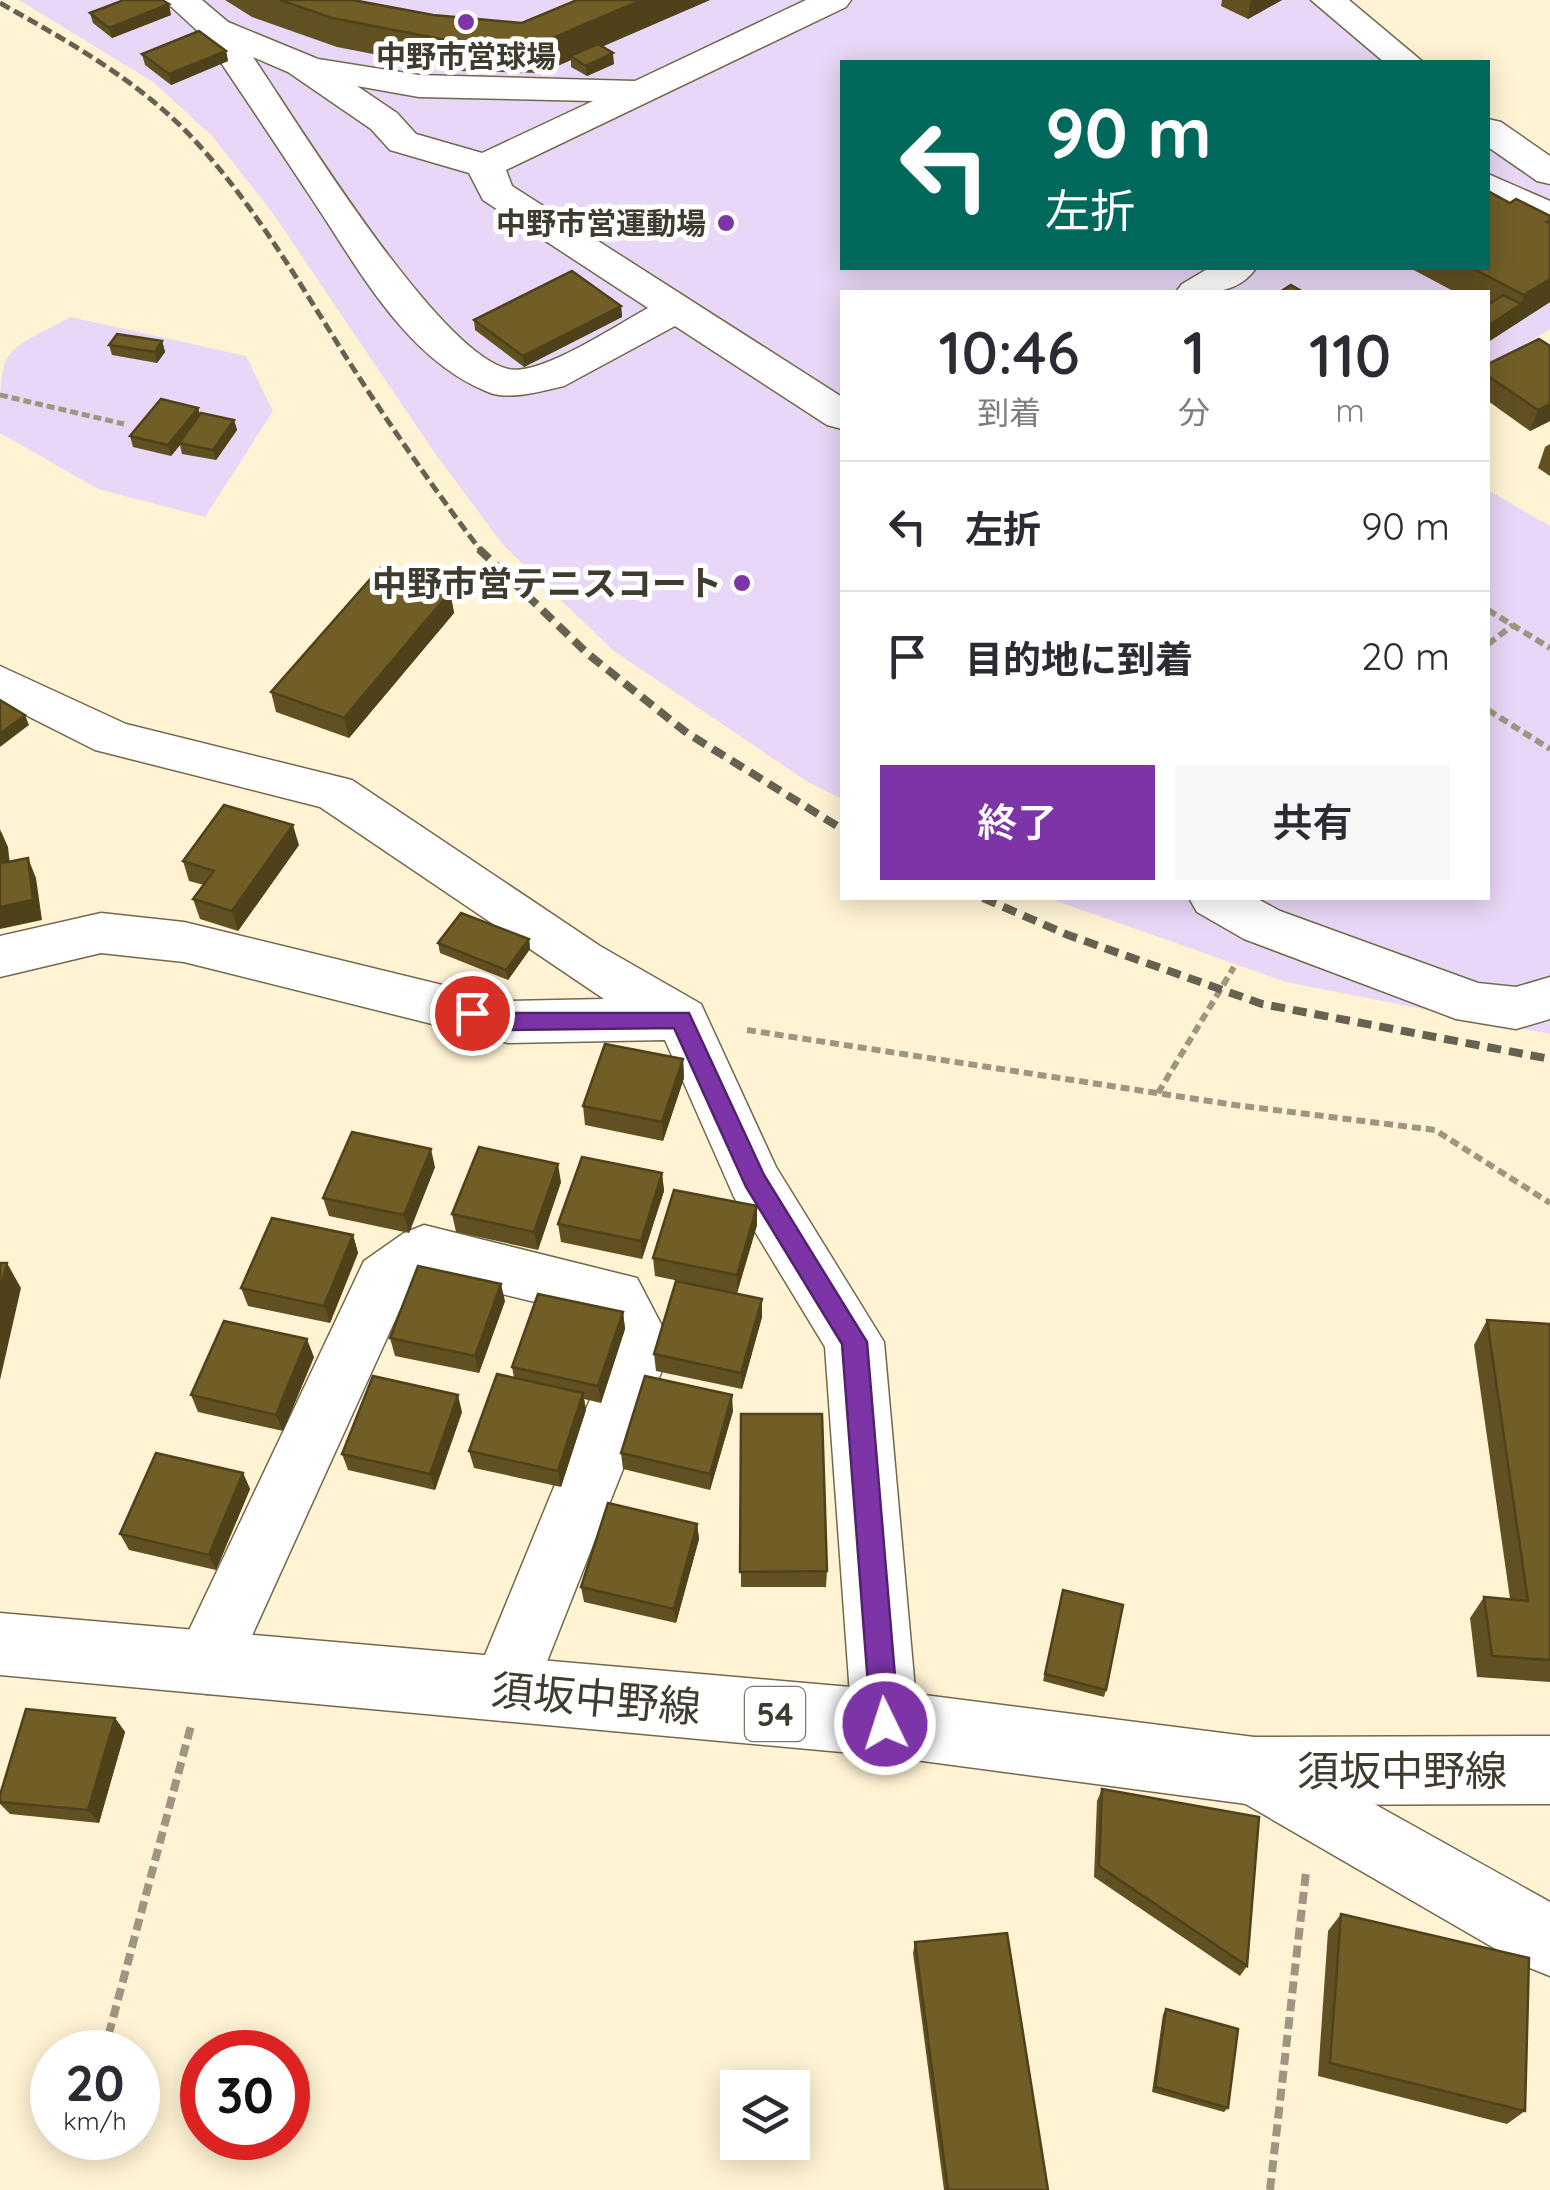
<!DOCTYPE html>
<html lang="ja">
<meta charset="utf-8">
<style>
:root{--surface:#fff;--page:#f7f7f7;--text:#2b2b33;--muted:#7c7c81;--line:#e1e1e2;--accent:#7c34a7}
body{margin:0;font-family:Quicksand,"Noto Sans JP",sans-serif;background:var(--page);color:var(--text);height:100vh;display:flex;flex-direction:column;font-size:38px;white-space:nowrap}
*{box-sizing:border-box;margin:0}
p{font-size:32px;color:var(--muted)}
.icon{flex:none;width:55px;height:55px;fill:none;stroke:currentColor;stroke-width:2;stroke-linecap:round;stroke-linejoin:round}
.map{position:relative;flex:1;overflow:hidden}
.side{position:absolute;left:840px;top:290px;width:650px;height:610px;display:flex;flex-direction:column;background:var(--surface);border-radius:0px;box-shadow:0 5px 25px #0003}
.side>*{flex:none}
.top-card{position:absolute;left:840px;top:60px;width:650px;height:210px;border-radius:0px;box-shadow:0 5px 25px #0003;background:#00695c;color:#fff;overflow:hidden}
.fabs{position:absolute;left:720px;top:2070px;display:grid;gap:20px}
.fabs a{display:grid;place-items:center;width:90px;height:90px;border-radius:0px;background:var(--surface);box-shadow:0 5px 25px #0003;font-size:50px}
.speed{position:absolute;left:30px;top:2030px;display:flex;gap:20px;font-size:50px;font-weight:700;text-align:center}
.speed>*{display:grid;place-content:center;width:130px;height:130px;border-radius:50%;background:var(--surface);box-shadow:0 5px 25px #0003;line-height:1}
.speed small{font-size:25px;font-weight:400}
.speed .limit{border:15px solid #d22;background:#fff;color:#111}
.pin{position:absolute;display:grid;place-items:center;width:85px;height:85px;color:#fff;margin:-42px;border:5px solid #fff;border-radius:50%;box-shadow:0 2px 10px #0007}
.me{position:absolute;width:110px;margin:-55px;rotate:356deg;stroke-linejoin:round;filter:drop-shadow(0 0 8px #0008)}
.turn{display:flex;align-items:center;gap:35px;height:210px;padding:0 40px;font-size:45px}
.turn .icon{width:130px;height:130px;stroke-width:2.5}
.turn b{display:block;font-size:70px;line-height:85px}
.eta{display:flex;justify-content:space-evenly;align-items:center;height:170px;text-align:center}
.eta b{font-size:60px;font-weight:600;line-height:70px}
.primary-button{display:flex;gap:20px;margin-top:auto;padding:20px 40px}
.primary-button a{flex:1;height:115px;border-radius:0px;background:var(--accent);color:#fff;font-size:40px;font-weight:600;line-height:115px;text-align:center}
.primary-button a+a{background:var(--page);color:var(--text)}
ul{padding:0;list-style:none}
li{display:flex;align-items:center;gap:30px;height:130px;padding:0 40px;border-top:2px solid var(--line)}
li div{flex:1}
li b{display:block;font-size:38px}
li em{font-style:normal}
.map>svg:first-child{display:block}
.green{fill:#e8d7f6}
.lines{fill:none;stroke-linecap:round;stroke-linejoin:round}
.minor-casing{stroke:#73684d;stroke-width:3}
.major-casing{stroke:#73684d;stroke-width:3}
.path-far2{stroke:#9e9681;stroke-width:5;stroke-dasharray:8 4;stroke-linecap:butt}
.path-far1{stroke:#9e9681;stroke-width:6;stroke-dasharray:9 5;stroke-linecap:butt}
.path{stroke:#9e9681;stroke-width:8;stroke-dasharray:12 6;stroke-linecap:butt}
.minor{fill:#fff;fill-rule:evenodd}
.major{fill:#fff;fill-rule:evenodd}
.rail-far1{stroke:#676151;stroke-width:5;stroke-dasharray:11 5;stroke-linecap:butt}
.rail{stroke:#676151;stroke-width:8;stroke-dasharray:14 8;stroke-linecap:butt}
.wall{fill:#615122}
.shaded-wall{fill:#4f421b}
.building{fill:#715e27;stroke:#4f421b;stroke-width:2.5}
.route{fill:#7c34a7;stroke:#51226d;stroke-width:2.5}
.poi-dot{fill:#7c34a7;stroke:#fff;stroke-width:4}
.labels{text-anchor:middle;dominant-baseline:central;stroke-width:10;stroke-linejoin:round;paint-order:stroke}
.far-poi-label{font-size:30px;font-weight:bold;fill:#403b2f;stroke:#fff}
.shield{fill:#fff;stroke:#79766d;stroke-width:2.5}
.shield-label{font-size:32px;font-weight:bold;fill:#403b2f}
.poi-label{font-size:35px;font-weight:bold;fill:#403b2f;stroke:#fff;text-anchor:end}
.near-street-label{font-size:42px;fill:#403b2f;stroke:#fff}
</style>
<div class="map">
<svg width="1550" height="2190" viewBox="0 0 1550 2190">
<rect width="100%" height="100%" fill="#fff3d4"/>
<g class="green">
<path d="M19,0H1328L1405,62H842V268H1488V130L1550,173V329L1488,367V292H842V799L808,782L614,651L503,545L432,449L272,212L212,136L153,82Z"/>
<path d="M71,317L246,356L273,411L205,517L98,489L0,433C0,345 0,354 71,317Z"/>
<path d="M1488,490L1550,526V1034L1286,982L1048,898H1488Z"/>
</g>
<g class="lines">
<defs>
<g id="minor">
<path d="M164,0H202L228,22L318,59L419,75L635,81L806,0H851L846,7L506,170L512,186L842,397V429L827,425L675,326L564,386C542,391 509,401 488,392C405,359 357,266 310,196C275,143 239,89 203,36ZM253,57L288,72L371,129L390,150L469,173L483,200L648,308C618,324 540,377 508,369C437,352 298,123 253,57ZM357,86L419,97L593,101L482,153L416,134L397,113Z"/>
<path d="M1311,0H1349L1423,62H1384Z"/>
<path d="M1488,119L1501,122L1550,156V184L1537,181L1488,147Z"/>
<path d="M1488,174L1550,201V228L1488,200Z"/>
<path d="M1209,268H1256C1237,296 1206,292 1176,292L1182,284Z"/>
<path d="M0,666L126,724L352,780L600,946L701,1004L776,1167L884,1342L918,1723L909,1746L885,1756L861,1746L852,1723L825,1347L734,1197L665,1040L508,1043L184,962L101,953L0,977V936L101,913L184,922L508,1001L604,999L320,807L95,750L0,702Z"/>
<path d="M1189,898H1256L1280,911L1478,983L1516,987L1550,977V1019L1516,1029L1456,1019L1244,939L1197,912Z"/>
<path d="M424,1225L637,1278L672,1345L527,1712L504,1721L481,1712L471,1689L612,1346L597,1317L432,1277L406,1296L230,1684L207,1694L184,1684L174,1662L364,1261L404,1233Z"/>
<path d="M1254,1737L1550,1902V1976L1525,1966L1230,1795L1220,1771L1230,1747Z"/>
</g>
<path id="major" d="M0,1613L885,1690L1254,1737L1550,1736V1804L1254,1805L885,1756L0,1675Z"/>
</defs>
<use href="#minor" class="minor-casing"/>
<use href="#major" class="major-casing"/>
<path class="path-far2" d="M0,395L124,424"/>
<g class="path-far1">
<path d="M1488,610L1550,648"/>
<path d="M1488,644L1513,625"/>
<path d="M1488,710L1550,749"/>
<path d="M747,1030L1235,1105L1435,1130L1550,1203"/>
<path d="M1158,1093L1234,967"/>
</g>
<g class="path">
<path d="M104,2052L192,1722"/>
<path d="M1270,2190L1306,1872"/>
</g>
<use href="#minor" class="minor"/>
<use href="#major" class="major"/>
<path class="rail-far1" d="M0,3C71,43 143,83 198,144C256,208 300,284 346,357C388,423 434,489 481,551"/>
<g class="rail">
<path d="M479,549L588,654L687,733L842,829"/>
<path d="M983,898L1068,935L1262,1004L1550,1059"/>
</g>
</g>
<g class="wall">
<path d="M225,0H353L433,15L522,23L710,0L602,46L614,64L587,76L571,67V60L541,73L460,71L337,47L252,17Z"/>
<path d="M1222,0H1282L1248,19L1221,6Z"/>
<path d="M90,13L171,15L112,38L93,23Z"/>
<path d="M226,51L228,61L171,85L145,65L142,54Z"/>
<path d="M1510,203L1550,216V302L1488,342V292H1455L1410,268H1488Z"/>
<path d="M621,306L622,317L524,367L475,330L474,320Z"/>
<path d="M162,341L165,352L157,363L112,355L109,345Z"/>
<path d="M1488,364L1550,421L1530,431L1488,401Z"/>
<path d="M198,408L200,414L234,420L237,430L216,460L182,454L180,445L171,456L133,447L130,436Z"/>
<path d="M1550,444V476L1538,468L1545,447Z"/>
<path d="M450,592L454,613L349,738L276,712L271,692Z"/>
<path d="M299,845L238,931L200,919L193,899L204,885L189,881L183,861Z"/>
<path d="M529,939L530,949L508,980L440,953L438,943Z"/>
<path d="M683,1059L684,1078L663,1141L585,1125L583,1106Z"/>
<path d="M435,1167L409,1233L329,1216L323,1198Z"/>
<path d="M662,1173L664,1191L642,1259L561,1242L558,1224Z"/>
<path d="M561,1182L538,1250L456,1232L452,1214Z"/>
<path d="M757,1225L737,1293L655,1276L653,1258Z"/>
<path d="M353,1235L358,1253L330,1323L248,1306L241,1288Z"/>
<path d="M762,1299V1317L742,1389L656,1371L654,1354Z"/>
<path d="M505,1301L479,1373L395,1356L390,1338Z"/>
<path d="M623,1312L625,1329L601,1403L584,1399L586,1410L561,1487L474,1468L469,1451L514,1378L512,1367Z"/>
<path d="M1487,1320L1550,1324V1682L1477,1677L1470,1618L1484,1597L1510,1599L1474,1345Z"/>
<path d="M314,1357L283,1431L198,1412L191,1395Z"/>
<path d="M733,1411L710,1490L623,1469L621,1453Z"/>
<path d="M462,1412L435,1490L348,1470L342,1454Z"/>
<path d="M741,1414L827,1571L826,1587H741Z"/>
<path d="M243,1473L250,1489L216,1570L129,1550L120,1534Z"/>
<path d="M697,1524L699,1539L676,1623L584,1602L581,1587Z"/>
<path d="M1063,1590L1106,1690L1104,1697L1043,1681Z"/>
<path d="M115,1718L125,1732L99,1823L10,1814L0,1804V1795Z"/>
<path d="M1102,1789L1247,1966L1240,1976L1094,1877L1097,1801Z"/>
<path d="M1341,1914L1525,2111L1507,2124L1318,2076L1328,1931Z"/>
<path d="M915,1942L1048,2190H944L913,1953Z"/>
<path d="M1166,2009L1228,2108L1224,2112L1152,2092L1163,2014Z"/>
</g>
<g class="shaded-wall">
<path d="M641,0H710L574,59L570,56L571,60L541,73L539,44Z"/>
<path d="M1251,0H1282L1248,19Z"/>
<path d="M169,4L171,15L112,38L109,28Z"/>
<path d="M226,51L228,61L171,85L169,74Z"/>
<path d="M613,53L614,64L587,76L586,66Z"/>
<path d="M1550,279V302L1488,342V326L1521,304L1524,295Z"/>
<path d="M621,306L622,317L524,367L523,356Z"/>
<path d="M162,341L165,352L157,363L155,352Z"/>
<path d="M1550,404V421L1530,431L1538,410Z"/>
<path d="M198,408L201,418L179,443L180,445L171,456L168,445Z"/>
<path d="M234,420L237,430L216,460L213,450Z"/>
<path d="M450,592L454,613L349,738L344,718Z"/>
<path d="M25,715L29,725L0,747V734Z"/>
<path d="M293,825L299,845L238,931L232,911Z"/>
<path d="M0,829L8,847L12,883L3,863Z"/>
<path d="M28,858L36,878L42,920L0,929V907Z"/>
<path d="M529,939L530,949L508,980L506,970Z"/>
<path d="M683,1059L684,1078L663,1141L662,1122Z"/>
<path d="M431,1149L435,1167L409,1233L404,1215Z"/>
<path d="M558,1164L561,1182L538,1250L534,1232Z"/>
<path d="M662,1173L664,1191L642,1259L641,1241Z"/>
<path d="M757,1206V1225L737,1293V1275Z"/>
<path d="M353,1235L358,1253L330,1323L324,1306Z"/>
<path d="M7,1263L21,1288L0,1380V1291Z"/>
<path d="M501,1284L505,1301L479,1373L475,1356Z"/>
<path d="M762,1299V1317L742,1389L741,1373Z"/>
<path d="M623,1312L625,1329L601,1403L598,1386Z"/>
<path d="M307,1339L314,1357L283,1431L276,1415Z"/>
<path d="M583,1393L586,1410L561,1487L558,1471Z"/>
<path d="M458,1395L462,1412L435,1490L430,1474Z"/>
<path d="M732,1395L733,1411L710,1490V1474Z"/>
<path d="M243,1473L250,1489L216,1570L209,1555Z"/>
<path d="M697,1524L699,1539L676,1623L674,1609Z"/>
<path d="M115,1718L125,1732L99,1823L88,1810Z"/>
</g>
<g class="building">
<path d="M124,0H162L169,4L109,28L90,13Z"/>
<path d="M280,0H353L433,15L522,23L577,0H641L539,44L456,42L332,18Z"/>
<path d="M199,31L226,51L169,74L142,54Z"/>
<path d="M598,44L613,53L586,66L570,56Z"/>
<path d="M1488,191L1510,203L1516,199L1550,216V221L1547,222L1550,223V279L1524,295L1472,268H1488Z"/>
<path d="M572,271L621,306L523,356L474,320Z"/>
<path d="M1291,285L1303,292H1280Z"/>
<path d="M1503,295L1521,304L1488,326V305Z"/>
<path d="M117,334L162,341L155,352L109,345Z"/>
<path d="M1539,339L1550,346V404L1538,410L1488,376V364Z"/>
<path d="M161,399L198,408L168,445L130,436Z"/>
<path d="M201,413L234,420L213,450L179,443Z"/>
<path d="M380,568L450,592L344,718L271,692Z"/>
<path d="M0,700L25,715L0,734Z"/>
<path d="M224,805L293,825L232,911L193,899L214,871L183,861Z"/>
<path d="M0,832L3,863L28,858L33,900L0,907Z"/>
<path d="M461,913L529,939L506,970L438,943Z"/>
<path d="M605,1044L683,1059L662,1122L583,1106Z"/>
<path d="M352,1132L431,1149L404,1215L323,1198Z"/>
<path d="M479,1147L558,1164L534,1232L452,1214Z"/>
<path d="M582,1157L662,1173L641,1241L558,1224Z"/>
<path d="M674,1190L757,1206L737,1275L653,1258Z"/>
<path d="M272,1218L353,1235L324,1306L241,1288Z"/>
<path d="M0,1263H7L0,1291Z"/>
<path d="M418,1266L501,1284L475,1356L390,1338Z"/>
<path d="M676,1281L762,1299L741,1373L654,1354Z"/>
<path d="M538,1294L623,1312L598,1386L512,1367Z"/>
<path d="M1487,1320L1550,1324V1660L1492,1656L1484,1597L1528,1601Z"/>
<path d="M224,1321L307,1339L276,1415L191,1395Z"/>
<path d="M497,1374L583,1393L558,1471L469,1451Z"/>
<path d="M373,1376L458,1395L430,1474L342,1454Z"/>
<path d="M645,1376L732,1395L710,1474L621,1453Z"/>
<path d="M741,1414H822L827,1571L740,1572Z"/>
<path d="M156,1453L243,1473L209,1555L120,1534Z"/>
<path d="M608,1503L697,1524L674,1609L581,1587Z"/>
<path d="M1063,1590L1123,1605L1106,1690L1045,1674Z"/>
<path d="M26,1709L115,1718L88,1810L0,1802V1795Z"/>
<path d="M1102,1789L1259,1817L1247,1966L1099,1866Z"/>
<path d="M1341,1914L1529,1958L1525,2111L1330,2063Z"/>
<path d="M1007,1933L1048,2190H948L915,1942Z"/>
<path d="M1166,2009L1238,2029L1228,2108L1155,2087Z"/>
</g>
<path class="route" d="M472,1004L508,1013H689L764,1175L867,1342L899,1724L895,1733L885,1737L875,1733L871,1724L842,1344L746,1187L674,1028L508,1030L464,1019L460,1013L464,1007Z"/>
<g class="poi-dot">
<circle cx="466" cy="22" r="10"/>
<circle cx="726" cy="223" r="10"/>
<circle cx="742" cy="583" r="10"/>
</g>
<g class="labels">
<g class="far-poi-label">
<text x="466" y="56">中野市営球場</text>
<text x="706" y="223" text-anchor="end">中野市営運動場</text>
</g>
<rect class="shield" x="745" y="1687" width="60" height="54" rx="8"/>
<g class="shield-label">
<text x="775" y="1714">54</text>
</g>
<g class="poi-label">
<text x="722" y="583">中野市営テニスコート</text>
</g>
<g class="near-street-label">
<text transform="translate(596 1698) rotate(5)">須坂中野線</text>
<text x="1402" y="1770">須坂中野線</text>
</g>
</g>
</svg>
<div class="fabs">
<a><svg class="icon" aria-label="layers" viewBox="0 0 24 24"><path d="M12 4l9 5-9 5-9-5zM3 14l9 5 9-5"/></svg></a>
</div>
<div class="speed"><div>20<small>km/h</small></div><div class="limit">30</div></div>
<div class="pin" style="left:472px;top:1013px;background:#d93025"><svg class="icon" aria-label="arrive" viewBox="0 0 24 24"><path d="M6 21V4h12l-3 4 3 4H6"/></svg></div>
<svg class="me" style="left:885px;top:1724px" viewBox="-20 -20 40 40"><circle r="17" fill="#7c34a7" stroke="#fff" stroke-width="3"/><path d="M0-11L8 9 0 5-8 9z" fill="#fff"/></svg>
<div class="top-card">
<div class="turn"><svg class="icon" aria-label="left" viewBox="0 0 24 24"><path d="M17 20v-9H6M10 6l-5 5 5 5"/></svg><div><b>90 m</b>左折</div></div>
</div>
<section class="side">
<div class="eta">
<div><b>10:46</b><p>到着</p></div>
<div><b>1</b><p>分</p></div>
<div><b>110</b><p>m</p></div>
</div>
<ul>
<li><svg class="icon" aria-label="left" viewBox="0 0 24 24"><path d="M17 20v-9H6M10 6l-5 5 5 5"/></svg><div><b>左折</b></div><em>90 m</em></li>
<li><svg class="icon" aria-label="arrive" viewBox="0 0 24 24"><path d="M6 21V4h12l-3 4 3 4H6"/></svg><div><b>目的地に到着</b></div><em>20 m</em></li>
</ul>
<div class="primary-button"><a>終了</a><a>共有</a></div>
</section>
</div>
